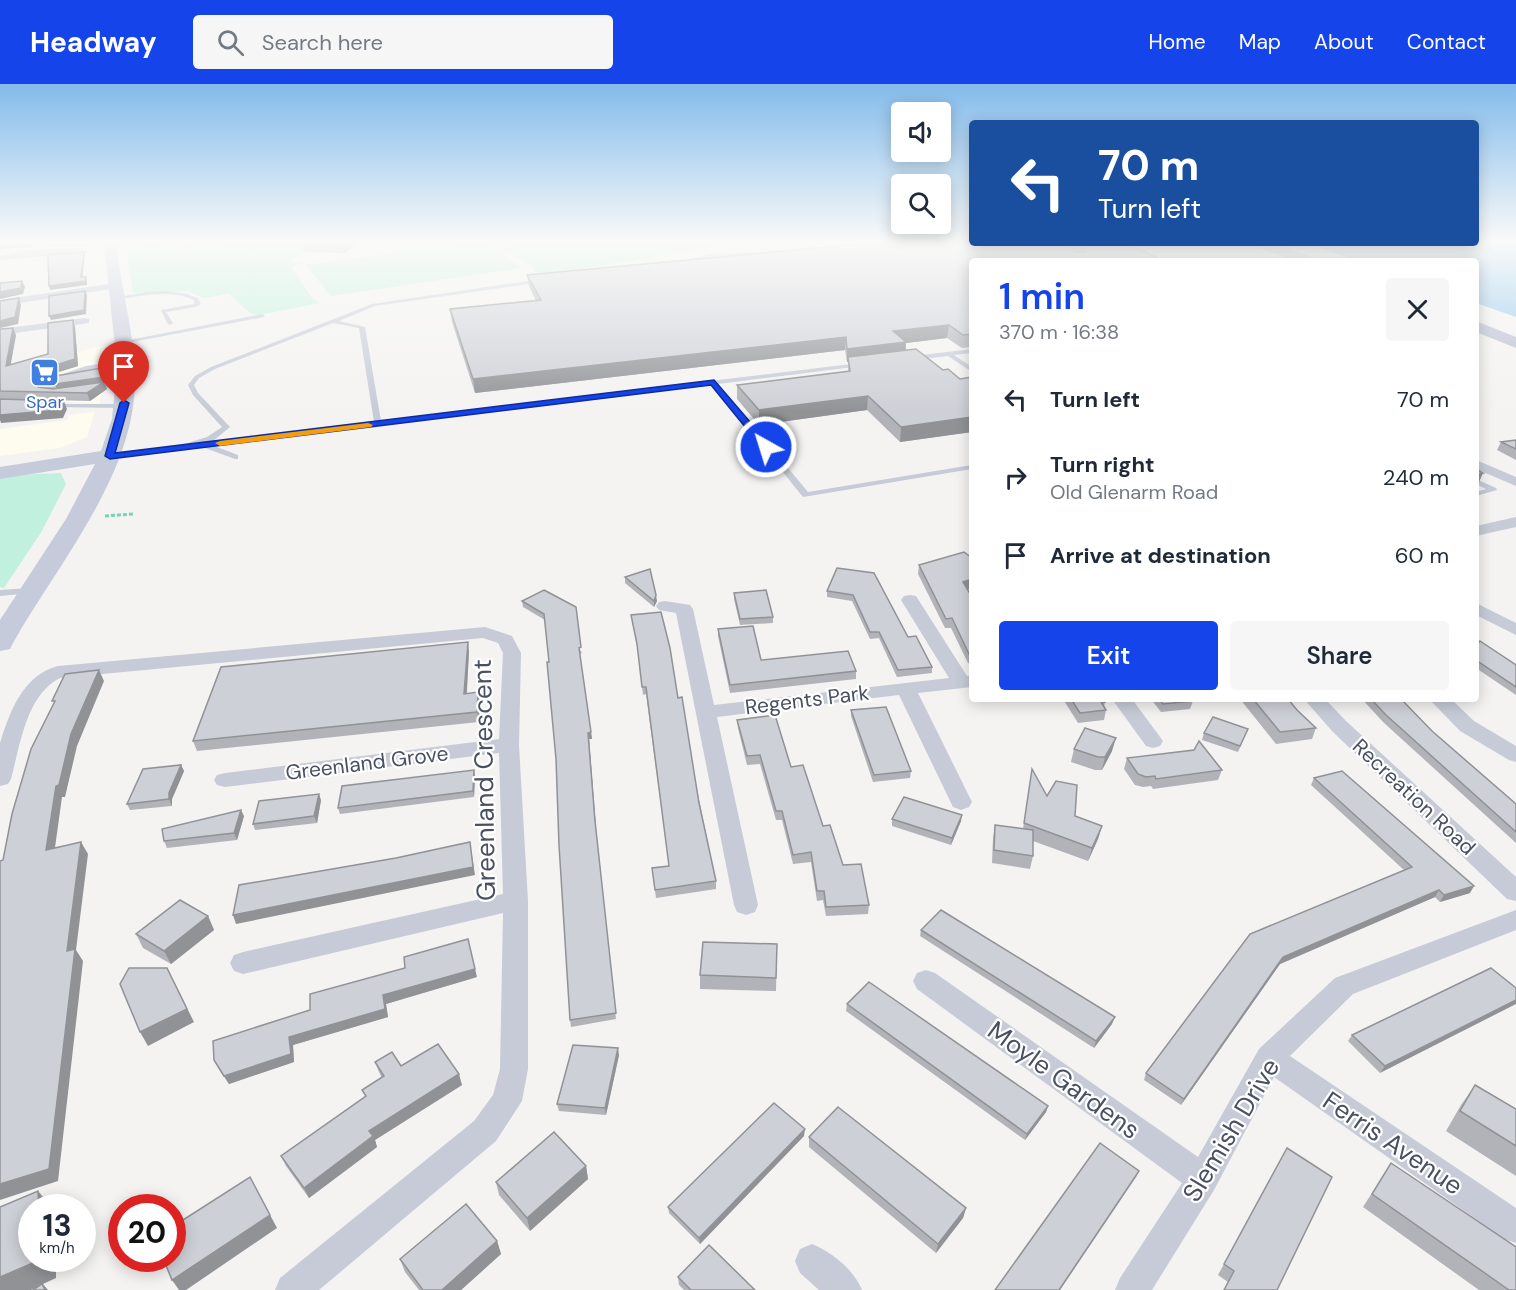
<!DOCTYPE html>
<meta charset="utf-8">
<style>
:root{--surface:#fff;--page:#f6f6f7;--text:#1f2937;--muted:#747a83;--accent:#1644eb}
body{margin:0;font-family:"DM Sans",sans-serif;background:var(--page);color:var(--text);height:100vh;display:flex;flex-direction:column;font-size:22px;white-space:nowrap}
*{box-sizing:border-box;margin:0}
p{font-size:20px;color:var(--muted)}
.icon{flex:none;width:33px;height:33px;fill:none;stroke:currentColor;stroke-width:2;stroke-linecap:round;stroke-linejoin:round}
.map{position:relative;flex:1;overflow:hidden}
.panel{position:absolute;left:969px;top:174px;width:510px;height:444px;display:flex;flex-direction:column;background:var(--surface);border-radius:6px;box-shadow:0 3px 15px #0003}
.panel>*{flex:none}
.hud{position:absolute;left:969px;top:36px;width:510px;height:126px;border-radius:6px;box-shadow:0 3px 15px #0003;background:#1a4fa0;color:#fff;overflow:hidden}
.buttons{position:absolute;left:891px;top:18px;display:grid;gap:12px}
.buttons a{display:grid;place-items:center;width:60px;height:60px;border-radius:6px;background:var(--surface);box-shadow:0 3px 15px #0003;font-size:30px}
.speed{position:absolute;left:18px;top:1110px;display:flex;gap:12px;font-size:30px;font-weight:700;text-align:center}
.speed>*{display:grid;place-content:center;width:78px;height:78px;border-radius:50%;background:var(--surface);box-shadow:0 3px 15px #0003;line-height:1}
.speed small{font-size:15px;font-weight:400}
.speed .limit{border:9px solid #d22;background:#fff;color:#111}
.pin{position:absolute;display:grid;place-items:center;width:51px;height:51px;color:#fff;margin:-62px -26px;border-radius:50% 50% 50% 0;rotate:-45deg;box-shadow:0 0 6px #0007}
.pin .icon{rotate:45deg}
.me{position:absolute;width:66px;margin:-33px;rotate:321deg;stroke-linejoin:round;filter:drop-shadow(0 0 4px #0008)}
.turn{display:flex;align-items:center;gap:21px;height:126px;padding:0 30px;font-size:27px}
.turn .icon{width:78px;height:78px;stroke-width:2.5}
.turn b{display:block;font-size:42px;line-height:51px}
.round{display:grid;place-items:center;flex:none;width:63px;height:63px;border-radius:6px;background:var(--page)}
.headline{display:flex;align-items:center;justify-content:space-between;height:102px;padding:0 30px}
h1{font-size:36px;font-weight:600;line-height:45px;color:var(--accent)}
.action{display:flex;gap:12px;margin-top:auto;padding:12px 30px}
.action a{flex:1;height:69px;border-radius:6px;background:var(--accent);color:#fff;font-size:24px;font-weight:600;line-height:69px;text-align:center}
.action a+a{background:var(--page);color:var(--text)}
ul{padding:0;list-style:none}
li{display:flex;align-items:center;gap:18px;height:78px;padding:0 30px}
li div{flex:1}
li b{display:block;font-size:22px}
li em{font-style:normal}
header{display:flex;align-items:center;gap:36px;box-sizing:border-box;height:84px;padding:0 30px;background:var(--accent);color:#fff}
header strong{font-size:28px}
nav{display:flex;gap:33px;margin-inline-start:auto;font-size:21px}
.search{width:420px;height:54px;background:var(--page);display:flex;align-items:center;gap:15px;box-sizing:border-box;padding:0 21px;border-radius:6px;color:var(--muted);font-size:22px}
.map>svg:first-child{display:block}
.commercial{fill:#fdfcee}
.green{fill:#c1f1de}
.water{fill:#8dc6ef}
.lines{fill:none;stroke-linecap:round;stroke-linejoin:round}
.path{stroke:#78d1b8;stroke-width:3;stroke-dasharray:4 2;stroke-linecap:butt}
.lane{fill:#c6cbd7;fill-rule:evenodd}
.street{fill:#c6cbd7;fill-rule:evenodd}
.secondary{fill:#c5cbdb;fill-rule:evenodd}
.primary{fill:#b2bbd1;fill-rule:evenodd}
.wall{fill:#b1b3b9}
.shaded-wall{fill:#909296}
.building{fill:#ced0d7;stroke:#909296;stroke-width:1.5}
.route{fill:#1644eb;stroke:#0e2c99;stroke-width:1.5}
.slow{fill:#f59e0b}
.labels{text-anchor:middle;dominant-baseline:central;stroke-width:4.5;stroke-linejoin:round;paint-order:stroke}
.far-shop-label{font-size:18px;fill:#366cbe;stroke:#fff}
.street-label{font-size:21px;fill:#495061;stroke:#fff}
.near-street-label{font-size:26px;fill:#495061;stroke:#fff}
</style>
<header>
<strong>Headway</strong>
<div class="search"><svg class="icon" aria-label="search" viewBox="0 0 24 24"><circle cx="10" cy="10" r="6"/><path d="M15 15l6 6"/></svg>Search here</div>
<nav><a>Home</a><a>Map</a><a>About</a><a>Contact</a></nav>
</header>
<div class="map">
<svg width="1516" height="1206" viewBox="0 0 1516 1206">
<rect width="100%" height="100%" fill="#f4f3f2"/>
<g class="commercial">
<path d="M105,261L109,285L99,320L0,314V289Z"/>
<path d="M95,328L87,353L60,364L0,372V345L67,336L69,331Z"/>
</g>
<g class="green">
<path d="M144,159H166L167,170L256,159H318L288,178L303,179L291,183L312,214L320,219L259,231L251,230L229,210L204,214L188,207L133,209L127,171L128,164Z"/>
<path d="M468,159H487L522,184L331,212L306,181Z"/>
<path d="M494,159H738L538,192L532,182Z"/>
<path d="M61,389L66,400L42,447L4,504L0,503V395L15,391Z"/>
</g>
<path class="water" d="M1306,159H1516V233L1476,219V177H1357Z"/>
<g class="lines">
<path class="path" d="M105,432L133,430"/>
<g class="lane">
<path d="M195,159H203L173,168L171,167Z"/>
<path d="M745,168L771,171L769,172C737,169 707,173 675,180L673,179L711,170Z"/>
<path d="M541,195L543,198L375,222L339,237L365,243L381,337L860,279L863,281L862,282L718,300L808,408L972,381V385L803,413L712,301L214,362L238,371V375H235L202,363V359H205L374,338L359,244L333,239L215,285L199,294L194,301L198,309L230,343L213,357L187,363L184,366L110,374L106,372L110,370L174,363L207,353L222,343L193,311L188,301L195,292L211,283L372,220Z"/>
<path d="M167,207L187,210L198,214L201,220L196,223L166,228L173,239L170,241L167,239L161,226L194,220V216C169,205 142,212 116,216L113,214L146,208Z"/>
<path d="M262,230L265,232L264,233L122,260L119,258Z"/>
<path d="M972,265V269L954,271L972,283V288L948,272L914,276L911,274L914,272Z"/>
<path d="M126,276L128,277V279L87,286L47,299L46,306L56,307V309H42L39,304L42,297L86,282Z"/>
<path d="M126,297L129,299L128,300L94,306L91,304Z"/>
<path d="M54,320H124L127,322L124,324L52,323L51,322Z"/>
<path d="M1476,395L1496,404L1497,406L1476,412V408L1486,405L1476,400Z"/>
<path d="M29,504L32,505L34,507L32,509L0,512V506Z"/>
</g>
<g class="street">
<path d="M107,159H129L110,164L107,163Z"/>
<path d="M84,164L88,167L87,169L0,176V172L31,166Z"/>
<path d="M115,199L120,202L118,204L0,222V216Z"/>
<path d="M85,234L89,235V239L0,251V245Z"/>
<path d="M1476,376L1516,393V402L1476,385Z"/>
<path d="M1516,433V443L1476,452V442Z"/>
<path d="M910,511L916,512L967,592L972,591V603L918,609L972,718L969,723L961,726L953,723L899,611L717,633L758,821L755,828L746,831L737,828L734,821L676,529L659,526L656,522L659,518L665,517L690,521L693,525L714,621L949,594L901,516L904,512Z"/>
<path d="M1476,519L1516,539V551L1476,531Z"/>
<path d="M485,543L512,552L521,569L519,661L528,817V985L522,1017L496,1057L319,1206H275L280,1194L474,1037L493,1011L500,985L503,829L243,890L234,887L230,879L234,871L243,868L503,810L499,669L225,703L217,701L214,696L217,691L225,689L499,655L503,569L498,559L483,554L60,594C26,611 20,662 11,695L8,700L0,702V659C10,627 23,591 58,582Z"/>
<path d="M1112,615H1132L1163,657L1160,662L1153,664L1146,662Z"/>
<path d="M1304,615H1325L1346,637L1516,793V817L1507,815L1332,647Z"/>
<path d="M1429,615H1451L1474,637L1516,662V678L1509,676L1460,647Z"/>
<path d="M1516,826V846L1353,910L1290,972L1516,1124V1159L1504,1155L1274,993L1214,1106L1152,1206H1115L1120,1194L1182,1099L917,905L913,897L917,889L926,886L935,889L1198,1073L1259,965L1335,894Z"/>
<path d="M812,1160C832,1168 854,1186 862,1206H819L800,1189L795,1177L800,1165Z"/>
</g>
<path class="secondary" d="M104,159H116C121,205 135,250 135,296C135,391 58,479 13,559L10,565L0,567V536L66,435L95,380L0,395V383L101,367L112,335L117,282Z"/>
<g class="primary">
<path d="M1252,159H1273L1314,174L1316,177H1295L1254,162Z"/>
<path d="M1476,237L1516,253V264L1476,248Z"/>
</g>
</g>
<g class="wall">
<path d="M48,159H87L86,163H49Z"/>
<path d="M223,159H242L240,161L223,162Z"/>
<path d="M302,159H358L344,169L304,168Z"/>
<path d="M870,159H1108L1113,162L1164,177H972V263L962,264L947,254L906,259V266L960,295L972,293V348L900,358L867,326L759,341L737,315V301L848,287V278H847L845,266L475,309L452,238L450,225L536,217L529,202L527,191Z"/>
<path d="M73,236L75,243L78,282L46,292L40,296L38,303L53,305H57L47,304L45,299L113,282L114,287L113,297L104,298L107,305L90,317L0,315V245L16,251L10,281L48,270Z"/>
<path d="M1516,356V376L1497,366L1501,358Z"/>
<path d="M972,474V504L968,505L972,513V579H968L951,544H945L918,490L919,481Z"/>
<path d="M874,489L908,553L932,583V589L897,593L879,554L870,555L852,517L827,513V507Z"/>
<path d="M625,493L657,517L654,523L625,499Z"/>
<path d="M544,506L582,569L580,570L592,655H589L596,744L616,935L571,943L570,936L556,675L549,578L545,536L523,523L522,517Z"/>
<path d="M734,509L773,533V539L740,541L734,515Z"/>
<path d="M631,531L678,614L716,797V805L656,814L652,784L669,782L646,610L643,611L638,568Z"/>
<path d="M718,545L761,576L856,587V595L730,609L718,552Z"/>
<path d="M1476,562L1516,581V611L1476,584Z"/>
<path d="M469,567L467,609L480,617L479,638L197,667L193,657Z"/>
<path d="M1063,615H1104L1105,618L1104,623L1106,626L1104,636L1078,639Z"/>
<path d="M1151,615H1191L1193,617L1190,625L1161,628Z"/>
<path d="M1240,615H1288L1297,626L1316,644L1312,655L1276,660Z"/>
<path d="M1362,615H1401L1432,647L1516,720V759L1383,638Z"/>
<path d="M851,626L911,687L910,694L873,698L851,632Z"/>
<path d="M737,636L791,683L823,742L843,781L869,821L868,830L826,832L823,816L817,817L811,778L793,780L782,736H776L760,680L747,681L738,644Z"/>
<path d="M1248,645L1238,668L1202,656L1204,649Z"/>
<path d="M1074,665L1112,667L1102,686H1095L1071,678Z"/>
<path d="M1127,674L1222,686L1218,696L1153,705L1151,702L1143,703L1135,701L1124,685Z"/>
<path d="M181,681L184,687L172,715V722L130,726L127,720Z"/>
<path d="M1032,685L1047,712L1075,732L1102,742L1098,755L1088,777L1033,757V772L1030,785L992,779L993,754L995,741L1023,745Z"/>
<path d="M475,692L474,713L340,730L338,724Z"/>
<path d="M1314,694L1470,809L1440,818L1435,813L1280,880L1181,1021L1144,996L1146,989L1250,850L1404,786L1311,701Z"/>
<path d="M321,716L317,739L255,746L253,740Z"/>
<path d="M244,732L237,756L167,764L164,757Z"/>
<path d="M892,735L961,737L951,761L892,742Z"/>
<path d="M208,832L214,846L171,880L143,864L136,850Z"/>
<path d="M921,846L1112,940L1094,964L920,852Z"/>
<path d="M777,860L776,907L700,905V891Z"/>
<path d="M1491,884L1380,989L1348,957L1352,951Z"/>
<path d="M477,893L386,920L388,933L293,961L294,978L229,1000L218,984L214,976L213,957Z"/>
<path d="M847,920L1048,1022L1046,1028L1025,1056L846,927Z"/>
<path d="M619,971L606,1031L559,1027L557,1020Z"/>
<path d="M375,978L401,982L462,1001L375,1056L377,1063L309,1114L286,1082L281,1072L365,1012L362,1006L382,994L379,988Z"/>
<path d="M1475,1001L1516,1025V1092L1446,1047L1461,1021Z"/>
<path d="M804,1052L700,1160L669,1129L668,1123Z"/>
<path d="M809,1053L966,1124L963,1134L936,1169L809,1063Z"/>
<path d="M1287,1064L1277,1206L1228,1198L1218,1191Z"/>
<path d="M1391,1079L1516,1206H1479L1363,1123Z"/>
<path d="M586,1082L588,1095L530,1147L499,1111L496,1098Z"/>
<path d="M497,1157L501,1170L461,1206H419L405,1188L400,1175Z"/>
<path d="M678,1193L755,1206H684L679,1201Z"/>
</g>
<g class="shaded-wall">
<path d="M0,159H32V163L0,165Z"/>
<path d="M343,159H358L344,169L342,160Z"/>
<path d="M84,168L85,171L82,197L81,193Z"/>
<path d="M86,193L87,197V201L50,206L49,202Z"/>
<path d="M22,197L25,203L23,210L0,215V208Z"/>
<path d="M85,207L87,211L86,230L51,236L49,232Z"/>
<path d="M19,214L21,221L18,240L0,244V237Z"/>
<path d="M73,236L75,243L78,282L46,292L40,296L37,305L34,297L37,289Z"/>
<path d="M949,241L947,254L906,259L905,271L848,273V278H847V265L893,247Z"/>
<path d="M13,244L16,251L9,290L6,282Z"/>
<path d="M846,253L845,266L475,309L473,295Z"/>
<path d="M113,282L114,287L113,297L104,298L107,305L90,317L87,309L57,305L55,300Z"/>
<path d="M868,312L867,326L759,341V326Z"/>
<path d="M64,317L67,325L63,334L1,339L0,336V331Z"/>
<path d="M972,333V348L900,358L901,343Z"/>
<path d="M1483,389L1476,405V390Z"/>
<path d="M972,495V504L962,507L963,498Z"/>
<path d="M656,511L657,517L654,523V517Z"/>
<path d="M468,558L469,567L466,619L464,610Z"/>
<path d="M99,586L104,597L77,662L65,713H62L53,778L46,766L56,702L71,650Z"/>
<path d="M478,608L480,617L479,638L477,628Z"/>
<path d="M591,648L592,655H589L596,744L616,935L595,737L588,649Z"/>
<path d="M1116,654L1112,667L1102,686L1105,673Z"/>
<path d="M181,681L184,687L172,715V722L169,715V709Z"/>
<path d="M474,686L475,692L474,713L473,707Z"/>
<path d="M319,710L321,716L317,739L314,732Z"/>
<path d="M241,726L244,732L237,756L234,749Z"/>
<path d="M962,731L961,737L951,761L952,754Z"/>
<path d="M1102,742L1098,755L1088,777L1092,764Z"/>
<path d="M81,758L88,770L76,866L83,877L58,1097L0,1116V1100L67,867Z"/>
<path d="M470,758L475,791L236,840L233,831Z"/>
<path d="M1474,802L1470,809L1440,818L1444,811Z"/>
<path d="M1439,806L1435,813L1280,880L1181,1021L1184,1015L1283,873Z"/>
<path d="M208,832L214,846L171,880L164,867Z"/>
<path d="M468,855L477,893L386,920L388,933L293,961L294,978L229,1000L224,992L289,953L383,911Z"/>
<path d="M167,884L194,938L148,962L140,948Z"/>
<path d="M1516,916V920L1380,989L1385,982Z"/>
<path d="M1115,933L1112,940L1094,964L1096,957Z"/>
<path d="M618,964L619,971L606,1031L605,1024Z"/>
<path d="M459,990L462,1001L375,1056L377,1063L309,1114L304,1104L369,1047Z"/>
<path d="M1048,1022L1046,1028L1025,1056L1027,1050Z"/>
<path d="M805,1045L804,1052L700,1160L699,1154Z"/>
<path d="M586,1082L588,1095L530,1147L527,1134Z"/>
<path d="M1139,1087L1136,1093L1060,1206H1059Z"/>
<path d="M250,1093L277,1144L186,1206H179L172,1196Z"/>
<path d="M38,1107L52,1124H39Z"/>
<path d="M966,1124L963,1134L936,1169L938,1160Z"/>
<path d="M497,1157L501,1170L461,1206H442Z"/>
<path d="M40,1174H56V1194L43,1200L48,1206H45L43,1201L31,1206H0V1193Z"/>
</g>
<g class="building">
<path d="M308,159H343L342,160Z"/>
<path d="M870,159H1061L1078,168H1085L1086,164L1077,159H1108L1113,162L1128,160L1164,177H972V250L963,251L949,241L893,247L906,258L847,265L846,253L473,295L450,225L541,216L527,191Z"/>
<path d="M84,168L81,193H86L85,197L49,202L48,171Z"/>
<path d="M22,197L21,204L0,208V199Z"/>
<path d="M85,207L84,226L49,232V212Z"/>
<path d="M19,214L15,233L0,237V217Z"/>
<path d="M73,236L75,275L43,285L37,289L34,297L38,303L53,305L104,298L87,309L0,307V245L13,244L6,282L48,270V239Z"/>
<path d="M916,265L943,286L948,285L960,295L972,293V333L901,343L868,312L759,326L737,301L850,287L848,273Z"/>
<path d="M113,282L112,292L55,300L45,299L50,293Z"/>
<path d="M0,315L64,317L59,326L0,331Z"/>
<path d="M1516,356V365L1501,358Z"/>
<path d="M1476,385L1483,389L1476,390Z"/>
<path d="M964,468L972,474V495L963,498L972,513V569L969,570L952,534L946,535L919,481Z"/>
<path d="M837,484L874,489L908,553L916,552L932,583L898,586L879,548H870L853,511L827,507Z"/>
<path d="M650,485L656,511L654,517L625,493Z"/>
<path d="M544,506L576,523L581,563L579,564L591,648L588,649L595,737L616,929L570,936L559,761L556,675L547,578H549L544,530L522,517Z"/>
<path d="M766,506L773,533L740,535L734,509Z"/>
<path d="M661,528L670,564L678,614L682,613L699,719L716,797L655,806L652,784L669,782L646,603H642L637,560L631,531Z"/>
<path d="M753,542L761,576L848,567L856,587L730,601L718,545Z"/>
<path d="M1480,557L1516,581V603L1476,576V562Z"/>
<path d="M468,558L464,610L478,608L477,628L193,657L221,583Z"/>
<path d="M99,586L71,650L59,701L56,702L46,766L81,758L67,867L75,865L49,1085L0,1100V777L3,776L12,730L31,665L55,617H52L65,590Z"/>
<path d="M1071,615H1104L1105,618H1101L1106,626L1080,629Z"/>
<path d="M1159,615H1191L1193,617L1163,620Z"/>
<path d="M1253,615H1288L1297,626L1316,644L1280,648Z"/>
<path d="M1371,615H1401L1432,647L1516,720V748L1386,631Z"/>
<path d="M886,623L911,687L874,691L851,626Z"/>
<path d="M775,631L791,683L803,681L823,742L830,741L843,781L861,780L869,821L826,823L824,807H817L811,768L793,771L782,727H776L760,671L747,672L737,636Z"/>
<path d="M1213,633L1248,645L1240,662L1204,649Z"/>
<path d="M1085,644L1116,654L1105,673H1098L1074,665Z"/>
<path d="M1199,657L1222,686L1156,695L1155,692L1146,693L1138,690L1127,674L1194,666Z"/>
<path d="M181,681L169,709V715L127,720L143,685Z"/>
<path d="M1032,685L1047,712L1056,697L1077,701L1075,732L1102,742L1092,764L1024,739Z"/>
<path d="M474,686L473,707L338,724L342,702Z"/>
<path d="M1342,687L1474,802L1444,811L1439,806L1283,873L1184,1015L1146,989L1250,850L1412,783L1314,694Z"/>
<path d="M319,710L314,732L253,740L259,717Z"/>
<path d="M904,713L962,731L952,754L892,735Z"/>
<path d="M241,726L234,749L164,757L162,745Z"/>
<path d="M995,741L1033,746V772L994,766Z"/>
<path d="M470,758L473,783L233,831L239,801L396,774Z"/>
<path d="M180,816L208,832L164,867L136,850Z"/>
<path d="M941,826L1115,933L1096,957L921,846Z"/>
<path d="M468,855L475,885L383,911L385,925L289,953L291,970L224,992L214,976L213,957L310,926V910L405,884L404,873Z"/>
<path d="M703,858L777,860L776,894L700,891Z"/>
<path d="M129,884H167L187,925L140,948L120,900Z"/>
<path d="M1491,884L1516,904V916L1385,982L1352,951Z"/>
<path d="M869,898L1048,1022L1027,1050L847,920Z"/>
<path d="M438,960L459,990L369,1047L373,1052L304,1104L281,1072L366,1012L362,1006L384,992L375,978L392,968L401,982Z"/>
<path d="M573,961L618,964L605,1024L557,1020Z"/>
<path d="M1475,1001L1516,1025V1062L1460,1027Z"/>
<path d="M774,1019L805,1045L699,1154L668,1123Z"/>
<path d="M838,1023L966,1124L938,1160L809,1053Z"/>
<path d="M554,1048L586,1082L527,1134L496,1098Z"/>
<path d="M1100,1059L1139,1087L1059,1206H995Z"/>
<path d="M1287,1064L1332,1093L1277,1206H1224L1234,1187L1224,1180Z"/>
<path d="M1391,1079L1516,1163V1206H1509L1372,1110Z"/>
<path d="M250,1093L270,1131L172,1196L163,1174H172V1143Z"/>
<path d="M38,1107L39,1124H32V1174H40V1176L0,1193V1123Z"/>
<path d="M466,1120L497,1157L442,1206H423L400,1175Z"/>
<path d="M709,1161L755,1206H691L678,1193Z"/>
<path d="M42,1200L45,1206H33Z"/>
</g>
<linearGradient id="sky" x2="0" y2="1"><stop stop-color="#83bbeb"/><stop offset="0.48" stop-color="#fafaf9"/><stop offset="1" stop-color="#fafaf9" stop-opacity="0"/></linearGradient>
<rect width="1516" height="328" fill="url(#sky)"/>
<path class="route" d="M714,296L770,361V365H763L711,301L110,375L105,372L120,319L124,316L129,319L115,369Z"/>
<path class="slow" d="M368,339L373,341L371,343L220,362L215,359L220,357Z"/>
<defs>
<symbol id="supermarket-square" viewBox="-11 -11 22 22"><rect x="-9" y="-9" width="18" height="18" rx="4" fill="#3f7fe0" stroke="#fff"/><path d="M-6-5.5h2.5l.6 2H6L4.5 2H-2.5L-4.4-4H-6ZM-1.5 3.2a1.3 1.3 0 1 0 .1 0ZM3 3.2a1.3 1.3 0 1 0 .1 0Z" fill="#fff"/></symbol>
</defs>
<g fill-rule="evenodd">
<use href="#supermarket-square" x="28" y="272" width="33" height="33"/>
</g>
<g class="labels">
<g class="far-shop-label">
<text x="45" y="318">Spar</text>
</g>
<g class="street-label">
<text transform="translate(807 616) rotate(-7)">Regents Park</text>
<text transform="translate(367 679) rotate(-7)">Greenland Grove</text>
<text transform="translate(1414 713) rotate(43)">Recreation Road</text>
</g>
<g class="near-street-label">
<text transform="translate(484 696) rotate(-91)">Greenland Crescent</text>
<text transform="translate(1064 996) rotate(36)">Moyle Gardens</text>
<text transform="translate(1231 1046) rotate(-59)">Slemish Drive</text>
<text transform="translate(1393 1059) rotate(34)">Ferris Avenue</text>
</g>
</g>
</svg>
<div class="buttons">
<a><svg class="icon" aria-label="sound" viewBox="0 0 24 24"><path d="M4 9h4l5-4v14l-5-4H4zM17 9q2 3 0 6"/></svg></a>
<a><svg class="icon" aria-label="search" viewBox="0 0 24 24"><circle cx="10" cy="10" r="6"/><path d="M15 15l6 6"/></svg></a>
</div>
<div class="speed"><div>13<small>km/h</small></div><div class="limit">20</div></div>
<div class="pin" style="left:124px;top:319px;background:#d93025"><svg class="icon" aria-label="arrive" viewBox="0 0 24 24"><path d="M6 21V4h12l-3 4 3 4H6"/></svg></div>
<svg class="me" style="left:766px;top:363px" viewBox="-20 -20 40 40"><circle r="17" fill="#1644eb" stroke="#fff" stroke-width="3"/><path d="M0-11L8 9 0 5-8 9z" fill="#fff"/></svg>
<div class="hud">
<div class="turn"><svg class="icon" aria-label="left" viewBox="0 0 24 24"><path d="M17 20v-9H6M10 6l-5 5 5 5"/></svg><div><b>70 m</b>Turn left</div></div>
</div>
<section class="panel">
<div class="headline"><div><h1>1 min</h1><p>370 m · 16:38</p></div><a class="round"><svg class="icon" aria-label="close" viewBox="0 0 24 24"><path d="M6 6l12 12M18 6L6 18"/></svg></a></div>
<ul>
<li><svg class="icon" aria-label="left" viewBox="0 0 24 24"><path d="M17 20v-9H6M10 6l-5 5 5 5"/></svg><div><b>Turn left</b></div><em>70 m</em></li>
<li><svg class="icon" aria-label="right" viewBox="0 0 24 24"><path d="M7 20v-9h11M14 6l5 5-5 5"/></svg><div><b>Turn right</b><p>Old Glenarm Road</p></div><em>240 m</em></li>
<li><svg class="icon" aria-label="arrive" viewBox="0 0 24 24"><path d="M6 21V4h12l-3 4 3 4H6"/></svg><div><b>Arrive at destination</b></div><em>60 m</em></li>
</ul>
<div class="action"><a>Exit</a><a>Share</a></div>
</section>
</div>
